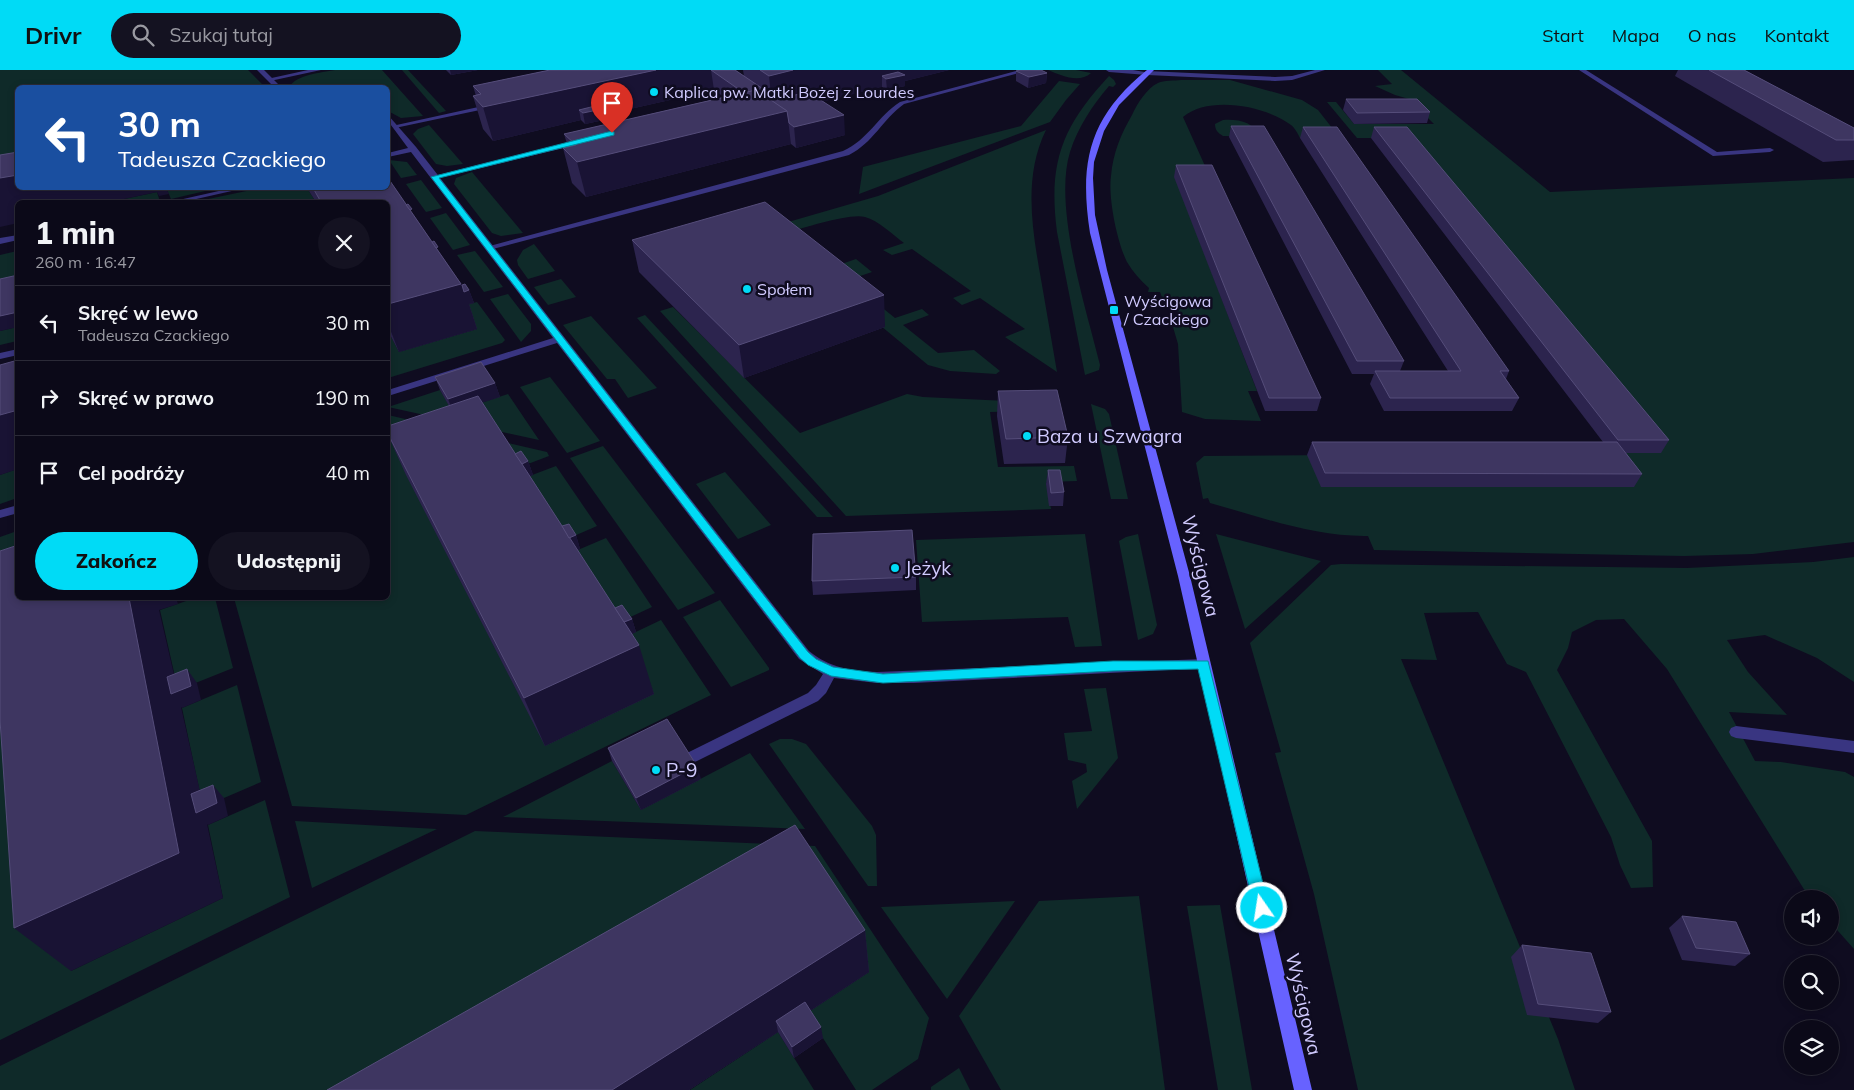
<!DOCTYPE html>
<html lang="pl">
<meta charset="utf-8">
<style>
:root{--surface:#0b0918;--page:#141221;--text:#f1f3f6;--muted:#9a9aa2;--line:#2b2a37;--accent:#00dbf6}
body{margin:0;font-family:Mulish,sans-serif;background:var(--page);color:var(--text);height:100vh;display:flex;flex-direction:column;font-size:19px;white-space:nowrap}
*{box-sizing:border-box;margin:0}
p{font-size:16px;color:var(--muted)}
.icon{flex:none;width:28px;height:28px;fill:none;stroke:currentColor;stroke-width:2;stroke-linecap:round;stroke-linejoin:round}
.map{position:relative;flex:1;overflow:hidden}
.drawer{position:absolute;left:15px;top:130px;width:375px;height:400px;display:flex;flex-direction:column;background:var(--surface);border-radius:8px;box-shadow:0 2px 8px #0003,0 0 0 1px var(--line)}
.drawer>*{flex:none}
.guide{position:absolute;left:15px;top:15px;width:375px;height:105px;border-radius:8px;box-shadow:0 2px 8px #0003,0 0 0 1px var(--line);background:#1a4fa0;color:#fff;overflow:hidden}
.fabs{position:absolute;left:1784px;top:820px;display:grid;gap:10px}
.fabs a{display:grid;place-items:center;width:55px;height:55px;border-radius:50%;background:var(--surface);box-shadow:0 2px 8px #0003,0 0 0 1px var(--line);font-size:25px}
.pin{position:absolute;display:grid;place-items:center;width:42px;height:42px;color:#fff;margin:-51px -21px;border-radius:50% 50% 50% 0;rotate:-45deg;box-shadow:0 0 5px #0007}
.pin .icon{rotate:45deg}
.me{position:absolute;width:55px;margin:-28px;rotate:347deg;stroke-linejoin:round;filter:drop-shadow(0 0 4px #0008)}
.turn{display:flex;align-items:center;gap:18px;height:105px;padding:0 20px;font-size:22px}
.turn .icon{width:65px;height:65px;stroke-width:2.5}
.turn b{display:block;font-size:35px;line-height:42px}
.round{display:grid;place-items:center;flex:none;width:52px;height:52px;border-radius:26px;background:var(--page)}
.headline{display:flex;align-items:center;justify-content:space-between;height:85px;padding:0 20px}
h1{font-size:30px;font-weight:800;line-height:38px}
.cta{display:flex;gap:10px;margin-top:auto;padding:10px 20px}
.cta a{flex:1;height:58px;border-radius:30px;background:var(--accent);color:#111;font-size:20px;font-weight:800;line-height:58px;text-align:center}
.cta a+a{background:var(--page);color:var(--text)}
ul{padding:0;list-style:none}
li{display:flex;align-items:center;gap:15px;height:75px;padding:0 20px;border-top:1px solid var(--line)}
li div{flex:1}
li b{display:block;font-size:19px}
li em{font-style:normal}
header{display:flex;align-items:center;gap:30px;box-sizing:border-box;height:70px;padding:0 25px;background:var(--accent);color:#111}
header strong{font-size:24px}
nav{display:flex;gap:28px;margin-inline-start:auto;font-size:18px}
.search{width:350px;height:45px;background:var(--page);display:flex;align-items:center;gap:12px;box-sizing:border-box;padding:0 18px;border-radius:28px;color:var(--muted);font-size:19px}
.map>svg:first-child{display:block}
.green{fill:#0f2a29}
.lines{fill:none;stroke-linecap:round;stroke-linejoin:round}
.lane{fill:#393581;fill-rule:evenodd}
.street{fill:#393581;fill-rule:evenodd}
.secondary{fill:#6762ff;fill-rule:evenodd}
.wall{fill:#2c244e}
.shaded-wall{fill:#191334}
.building{fill:#3e3661;stroke:#554d7a}
.route{fill:#00dbf6;stroke:#008ea0}
.poi-dot{fill:#00dbf6;stroke:#0f0c20;stroke-width:2}
.labels{text-anchor:middle;dominant-baseline:central;stroke-width:5;stroke-linejoin:round;paint-order:stroke}
.far-poi-label{font-size:16px;fill:#d1cbff;stroke:#0f0c20;text-anchor:start}
.poi-label{font-size:19px;fill:#d1cbff;stroke:#0f0c20;text-anchor:start}
.street-label{font-size:19px;fill:#d1cbff;stroke:#0f0c20}
</style>
<header>
<strong>Drivr</strong>
<div class="search"><svg class="icon" aria-label="search" viewBox="0 0 24 24"><circle cx="10" cy="10" r="6"/><path d="M15 15l6 6"/></svg>Szukaj tutaj</div>
<nav><a>Start</a><a>Mapa</a><a>O nas</a><a>Kontakt</a></nav>
</header>
<div class="map">
<svg width="1854" height="1020" viewBox="0 0 1854 1020">
<rect width="100%" height="100%" fill="#0f0c20"/>
<g class="green">
<path d="M0,0H248L265,17L18,18V118L0,132Z"/>
<path d="M335,0H382L423,46L401,48L388,41V18L289,17C298,4 320,3 335,0Z"/>
<path d="M402,0H408L446,41L439,43Z"/>
<path d="M1048,0H1076L1091,3C1079,14 1060,5 1048,0Z"/>
<path d="M1378,0H1401L1550,122L1854,108V472L1753,484L1684,486L1374,480L1368,466C1314,467 1261,447 1210,433L1208,428L1203,429L1196,393L1204,386L1611,383L1403,68H1357L1327,32H1336L1354,54H1434L1409,29L1395,25L1375,16L1392,14Z"/>
<path d="M1109,6L1114,10L1116,14L1113,17L1109,16C1092,36 1078,57 1070,82C1053,137 1086,238 1100,295L1099,300L1085,305L1057,162C1048,92 1062,57 1109,6Z"/>
<path d="M1181,10H1230L1302,30L1318,40L1340,68H1300C1298,64 1295,58 1291,55C1266,36 1209,25 1183,47L1210,107H1175L1257,321H1248L1261,351L1205,349L1182,342L1178,274L1173,257L1183,256L1174,235H1165L1160,222H1148L1149,218C1140,210 1133,202 1127,192C1117,172 1108,128 1111,106C1113,83 1121,64 1132,45C1137,34 1147,18 1158,13C1164,10 1174,11 1181,10Z"/>
<path d="M1059,11L1080,14L1066,30L1050,52L859,124L863,97L1021,56Z"/>
<path d="M1223,50C1240,49 1252,52 1262,67L1223,66C1218,63 1215,60 1215,54Z"/>
<path d="M429,55L463,94L447,96L436,94L413,64L418,59Z"/>
<path d="M1046,60C1022,109 1033,164 1042,215C1047,244 1052,273 1057,302L1005,267L1025,259L980,228L962,235L953,228L971,221L912,179L892,185L883,180L904,173C893,165 878,150 865,147C849,143 805,158 788,162L830,198L856,189L872,202L848,210L895,248L922,239L929,245L903,255L938,283L974,280L1000,301L996,304L950,301L928,295L764,159L878,126Z"/>
<path d="M389,90L407,92L417,105L401,108Z"/>
<path d="M472,102L523,163L501,166L492,163L454,114L456,108Z"/>
<path d="M421,110L442,138L426,142L406,114Z"/>
<path d="M178,118H218L171,129L167,120Z"/>
<path d="M261,118H307L316,132H194Z"/>
<path d="M157,122L160,132H110Z"/>
<path d="M446,143L470,175L453,180L430,148Z"/>
<path d="M534,174L555,201L528,209L518,195L517,190L523,180Z"/>
<path d="M17,181V219L0,224V185Z"/>
<path d="M475,181L503,217L484,222L457,185Z"/>
<path d="M561,209L576,227L548,235L534,217Z"/>
<path d="M508,224L531,254V261L521,272L490,229Z"/>
<path d="M477,232L505,270L502,273L388,308V261L399,282L477,259L462,236Z"/>
<path d="M673,237L800,363L907,324L923,327L1031,332L1033,341L990,342L998,397L1074,396L1077,411L1046,412L1051,439L846,446L660,241Z"/>
<path d="M645,245L833,447H817L637,248Z"/>
<path d="M591,246L657,318L628,328L615,309H607L563,255Z"/>
<path d="M17,257V271L0,275V261Z"/>
<path d="M550,307L600,371L567,383L520,317Z"/>
<path d="M440,320L453,342L508,324L539,370L388,337Z"/>
<path d="M1091,334L1105,339L1109,344L1128,429H1111Z"/>
<path d="M388,345L547,382L549,386L512,400L619,570L661,550L711,625L466,745L292,736L234,528H388Z"/>
<path d="M603,376L715,523L678,540L570,388Z"/>
<path d="M556,396L597,456L558,473L519,410Z"/>
<path d="M17,399V428L0,434V405Z"/>
<path d="M725,402L771,455L738,469L696,414Z"/>
<path d="M17,461L18,528L71,901L223,828L208,755L265,730L290,827L0,970V467Z"/>
<path d="M1085,464L1102,576L1075,577L1068,547L922,552L916,470Z"/>
<path d="M1138,464L1157,555L1153,564L1138,570L1119,471L1126,467Z"/>
<path d="M1216,464L1321,491L1245,559Z"/>
<path d="M606,468L652,537L611,556L566,485Z"/>
<path d="M1854,487V612L1817,588L1765,565L1727,570L1748,602L1787,645L1729,642L1755,691L1781,692L1845,702L1854,707V879L1830,852V829H1810L1667,599L1624,549L1596,550L1572,562L1568,578L1557,600L1652,771L1653,817L1631,818L1620,795L1611,767L1526,602L1507,594L1478,542L1424,543L1437,590L1401,589L1558,969L1575,1020H1358L1314,824L1275,683L1281,682L1250,573L1331,495L1341,494L1687,498L1813,492Z"/>
<path d="M195,528H215L233,598L178,620L160,540Z"/>
<path d="M720,530L769,598V600L731,617L683,547Z"/>
<path d="M237,615L261,712L203,737L182,638Z"/>
<path d="M1106,618L1118,688L1077,739L1072,711L1087,702L1086,694L1068,690L1064,663L1092,661L1084,619Z"/>
<path d="M780,669H792L806,674L872,756L876,765L877,816H868L769,674Z"/>
<path d="M750,683L805,759L503,747L612,691L641,740Z"/>
<path d="M295,751L437,759L312,818Z"/>
<path d="M475,761L815,776L929,948L918,989L872,1020H856L807,943L869,902L430,1020H0V996Z"/>
<path d="M1139,826L1165,1020H1001L959,946L1039,831Z"/>
<path d="M1015,831L947,929L881,837Z"/>
<path d="M1220,835L1252,1020H1218L1187,836Z"/>
<path d="M778,962L814,1020H690Z"/>
<path d="M959,998L970,1020H931V1017Z"/>
</g>
<g class="lines">
<g class="lane">
<path d="M308,0H321L270,11L267,9Z"/>
<path d="M1020,0H1030L904,34C883,49 873,73 849,85L493,179L486,177L843,81C868,70 878,46 900,32Z"/>
<path d="M1315,0H1325L1292,10L1275,11L1147,5L1144,3L1147,1L1275,7L1292,6Z"/>
<path d="M1579,0H1586L1717,82L1770,78L1774,80L1770,82L1713,86Z"/>
<path d="M492,34L494,35V37L395,58L392,56Z"/>
<path d="M582,69L586,71L585,73L434,109L430,107Z"/>
<path d="M1736,656L1854,671V683L1736,668L1731,666L1729,662L1731,658Z"/>
</g>
<g class="street">
<path d="M257,0H264L282,18H275Z"/>
<path d="M1106,0H1133L1150,3L1147,5L1109,2Z"/>
<path d="M388,45L416,77L809,581C830,598 851,601 877,602L1203,589L1208,590L1210,594L1208,598L914,613H877L834,608L826,623L818,631L697,691L692,693L687,691L685,687L687,683L808,623L816,615L823,604L799,589L557,273L388,326V320L553,268L411,82L388,87V83L408,78L388,51Z"/>
<path d="M232,118H245L183,132H170Z"/>
<path d="M18,165V170L0,174V168Z"/>
<path d="M18,279V285L0,289V283Z"/>
<path d="M18,435V443L0,448V440Z"/>
</g>
<path class="secondary" d="M1147,0H1154L1119,35L1104,61L1094,92L1093,108L1095,145L1107,200L1190,506L1312,1020H1294L1178,506L1090,163C1079,92 1089,47 1147,0Z"/>
</g>
<g class="wall">
<path d="M446,0H478L451,5Z"/>
<path d="M550,0H735L744,6L743,0H949L905,11V16L887,20L882,17L823,31L845,65L796,78L791,74L586,127L572,113L563,78L568,77L564,64L724,27L714,20L608,44L609,49L585,54L581,50L493,71L483,59L473,26H476L473,16Z"/>
<path d="M1678,0H1744L1854,58V90L1823,92L1675,6Z"/>
<path d="M1016,1L1047,3L1046,13L1028,18L1016,11Z"/>
<path d="M1346,29L1430,42L1427,53L1354,54L1343,40Z"/>
<path d="M1231,56L1404,291L1400,301H1448L1300,68L1303,57L1509,301L1506,309L1519,328L1512,341H1384L1370,314L1374,304H1352L1229,67Z"/>
<path d="M1374,57L1669,370L1661,383H1626L1642,404L1634,417H1321L1307,385L1312,372H1603L1371,68Z"/>
<path d="M1176,95L1321,328L1317,341H1265L1174,107Z"/>
<path d="M388,105L389,110L462,215L469,220L474,233L469,234L477,259L399,282L388,261V132H316L307,118H388Z"/>
<path d="M632,170L885,257L744,308L639,202Z"/>
<path d="M435,307L495,313L500,327L482,332L515,384L528,391L533,405L530,406L562,456L576,465L580,479L577,480L615,538L632,549L636,562L632,564L654,624L545,676L406,405L388,365V356L449,336L440,320Z"/>
<path d="M998,321L1068,367L1065,393L1004,394L997,346Z"/>
<path d="M1048,400L1064,422L1063,436H1049L1046,414Z"/>
<path d="M916,507V520L813,525L812,511Z"/>
<path d="M608,678L701,709L641,740L612,691Z"/>
<path d="M1682,846L1750,884L1735,896L1682,890L1669,858Z"/>
<path d="M865,860L869,902L810,941L823,968L794,988L778,962L689,1020H327Z"/>
<path d="M1522,875L1611,942L1598,953L1527,945L1511,887Z"/>
</g>
<g class="shaded-wall">
<path d="M450,0H478L451,5Z"/>
<path d="M656,0H711L714,20L608,44L609,49L585,54L583,43L579,40L581,50L493,71L483,37Z"/>
<path d="M793,0H949L905,11V16L887,20L886,9L882,6V17L773,44L769,6Z"/>
<path d="M1047,3L1046,13L1028,18L1029,7Z"/>
<path d="M787,41L791,74L586,127L577,92Z"/>
<path d="M844,45L845,65L796,78L794,57Z"/>
<path d="M18,105V118H178L167,120L169,124L159,126L157,122L110,132H18V153L0,157V108Z"/>
<path d="M461,214L464,222L469,220L474,233L469,234L477,259L399,282L388,254V234Z"/>
<path d="M0,222L18,242V257L0,261Z"/>
<path d="M884,225L885,257L744,308L739,275Z"/>
<path d="M495,313L500,327L453,342L448,329Z"/>
<path d="M18,340V399L0,405V345Z"/>
<path d="M528,391L533,405L519,410L514,397Z"/>
<path d="M576,465L580,479L566,485L561,471Z"/>
<path d="M129,528H176L178,534L159,540L178,622L187,599L197,613L201,630L182,638L181,637L204,739L213,715L224,728L228,746L208,755L207,754L223,828L71,901L14,858Z"/>
<path d="M632,549L636,562L619,570L615,557Z"/>
<path d="M639,575L654,624L545,676L524,628Z"/>
<path d="M697,696L701,709L641,740L636,728Z"/>
<path d="M865,860L869,902L781,960L776,951L778,962L689,1020H612Z"/>
<path d="M821,957L823,968L794,988L792,977Z"/>
</g>
<g class="building">
<path d="M550,0H656L483,37L473,26L481,24L473,16Z"/>
<path d="M711,0H735L778,29L808,22L844,45L794,57L789,53L787,41L756,20L744,23Z"/>
<path d="M760,0H793L769,6Z"/>
<path d="M1020,0H1041L1047,3L1029,7L1016,1Z"/>
<path d="M1709,0H1744L1854,58V70H1836Z"/>
<path d="M898,2L905,5L886,9L882,6Z"/>
<path d="M756,20L787,41L577,92L563,78L576,75L564,64Z"/>
<path d="M1346,29H1417L1430,42L1357,43Z"/>
<path d="M603,34L607,38L583,43L579,40Z"/>
<path d="M1231,56H1264L1404,291H1357Z"/>
<path d="M1303,57H1337L1509,301H1500L1519,328H1390L1375,301H1461Z"/>
<path d="M1374,57H1407L1669,370H1618Z"/>
<path d="M18,82V105L0,108V85Z"/>
<path d="M1176,95H1212L1321,328H1269Z"/>
<path d="M388,108L461,214L388,234V132H321L313,118H388Z"/>
<path d="M60,130V132H49Z"/>
<path d="M765,132L884,225L739,275L632,170Z"/>
<path d="M408,134L412,139L410,140L406,135Z"/>
<path d="M434,171L438,177L436,178L432,172Z"/>
<path d="M18,205V242L0,246V209Z"/>
<path d="M465,214L469,220L464,222L462,215Z"/>
<path d="M18,290V340L0,345V295Z"/>
<path d="M481,292L495,313L448,329L435,307Z"/>
<path d="M1057,320L1068,367L1006,369L998,321Z"/>
<path d="M478,326L639,575L524,628L388,364V356Z"/>
<path d="M1312,372H1617L1642,404L1325,403Z"/>
<path d="M521,381L528,391L522,394L515,384Z"/>
<path d="M1048,400H1060L1064,422L1051,423Z"/>
<path d="M569,454L576,465L569,468L562,456Z"/>
<path d="M912,460L916,507L812,511L813,464Z"/>
<path d="M18,475V528H129L179,783L14,858L0,650V481Z"/>
<path d="M622,535L632,549L624,552L615,538Z"/>
<path d="M187,599L191,616L171,624L167,607Z"/>
<path d="M667,649L697,696L636,728L608,678Z"/>
<path d="M213,715L217,733L196,743L191,724Z"/>
<path d="M795,755L865,860L612,1020H327Z"/>
<path d="M1682,846L1736,852L1750,884L1696,878Z"/>
<path d="M1522,875L1591,883L1611,942L1538,934Z"/>
<path d="M805,932L821,957L792,977L776,951Z"/>
</g>
<path class="route" d="M612,61L614,62V65L439,108L808,582L816,589L833,597L883,604L1113,591H1208L1269,838L1267,843L1262,845L1256,843L1254,838L1198,599L1113,601L883,613L831,606L808,595L800,588L431,107Z"/>
<g class="poi-dot">
<circle cx="654" cy="22" r="5"/>
<circle cx="747" cy="219" r="5"/>
<rect x="1109" y="235" width="10" height="10" rx="2.5"/>
<circle cx="1027" cy="366" r="5"/>
<circle cx="895" cy="498" r="5"/>
<circle cx="656" cy="700" r="5"/>
</g>
<g class="labels">
<g class="far-poi-label">
<text x="664" y="22">Kaplica pw. Matki Bożej z Lourdes</text>
<text x="757" y="219">Społem</text>
<text x="1124" y="231">Wyścigowa<tspan x="1124" dy="18">/ Czackiego</tspan></text>
</g>
<g class="poi-label">
<text x="1037" y="366">Baza u Szwagra</text>
<text x="905" y="498">Jeżyk</text>
<text x="666" y="700">P-9</text>
</g>
<g class="street-label">
<text transform="translate(1201 496) rotate(76)">Wyścigowa</text>
<text transform="translate(1304 934) rotate(77)">Wyścigowa</text>
</g>
</g>
</svg>
<div class="fabs">
<a><svg class="icon" aria-label="sound" viewBox="0 0 24 24"><path d="M4 9h4l5-4v14l-5-4H4zM17 9q2 3 0 6"/></svg></a>
<a><svg class="icon" aria-label="search" viewBox="0 0 24 24"><circle cx="10" cy="10" r="6"/><path d="M15 15l6 6"/></svg></a>
<a><svg class="icon" aria-label="layers" viewBox="0 0 24 24"><path d="M12 4l9 5-9 5-9-5zM3 14l9 5 9-5"/></svg></a>
</div>
<div class="pin" style="left:612px;top:63px;background:#d93025"><svg class="icon" aria-label="arrive" viewBox="0 0 24 24"><path d="M6 21V4h12l-3 4 3 4H6"/></svg></div>
<svg class="me" style="left:1262px;top:838px" viewBox="-20 -20 40 40"><circle r="17" fill="#00dbf6" stroke="#fff" stroke-width="3"/><path d="M0-11L8 9 0 5-8 9z" fill="#fff"/></svg>
<div class="guide">
<div class="turn"><svg class="icon" aria-label="left" viewBox="0 0 24 24"><path d="M17 20v-9H6M10 6l-5 5 5 5"/></svg><div><b>30 m</b>Tadeusza Czackiego</div></div>
</div>
<section class="drawer">
<div class="headline"><div><h1>1 min</h1><p>260 m · 16:47</p></div><a class="round"><svg class="icon" aria-label="close" viewBox="0 0 24 24"><path d="M6 6l12 12M18 6L6 18"/></svg></a></div>
<ul>
<li><svg class="icon" aria-label="left" viewBox="0 0 24 24"><path d="M17 20v-9H6M10 6l-5 5 5 5"/></svg><div><b>Skręć w lewo</b><p>Tadeusza Czackiego</p></div><em>30 m</em></li>
<li><svg class="icon" aria-label="right" viewBox="0 0 24 24"><path d="M7 20v-9h11M14 6l5 5-5 5"/></svg><div><b>Skręć w prawo</b></div><em>190 m</em></li>
<li><svg class="icon" aria-label="arrive" viewBox="0 0 24 24"><path d="M6 21V4h12l-3 4 3 4H6"/></svg><div><b>Cel podróży</b></div><em>40 m</em></li>
</ul>
<div class="cta"><a>Zakończ</a><a>Udostępnij</a></div>
</section>
</div>
